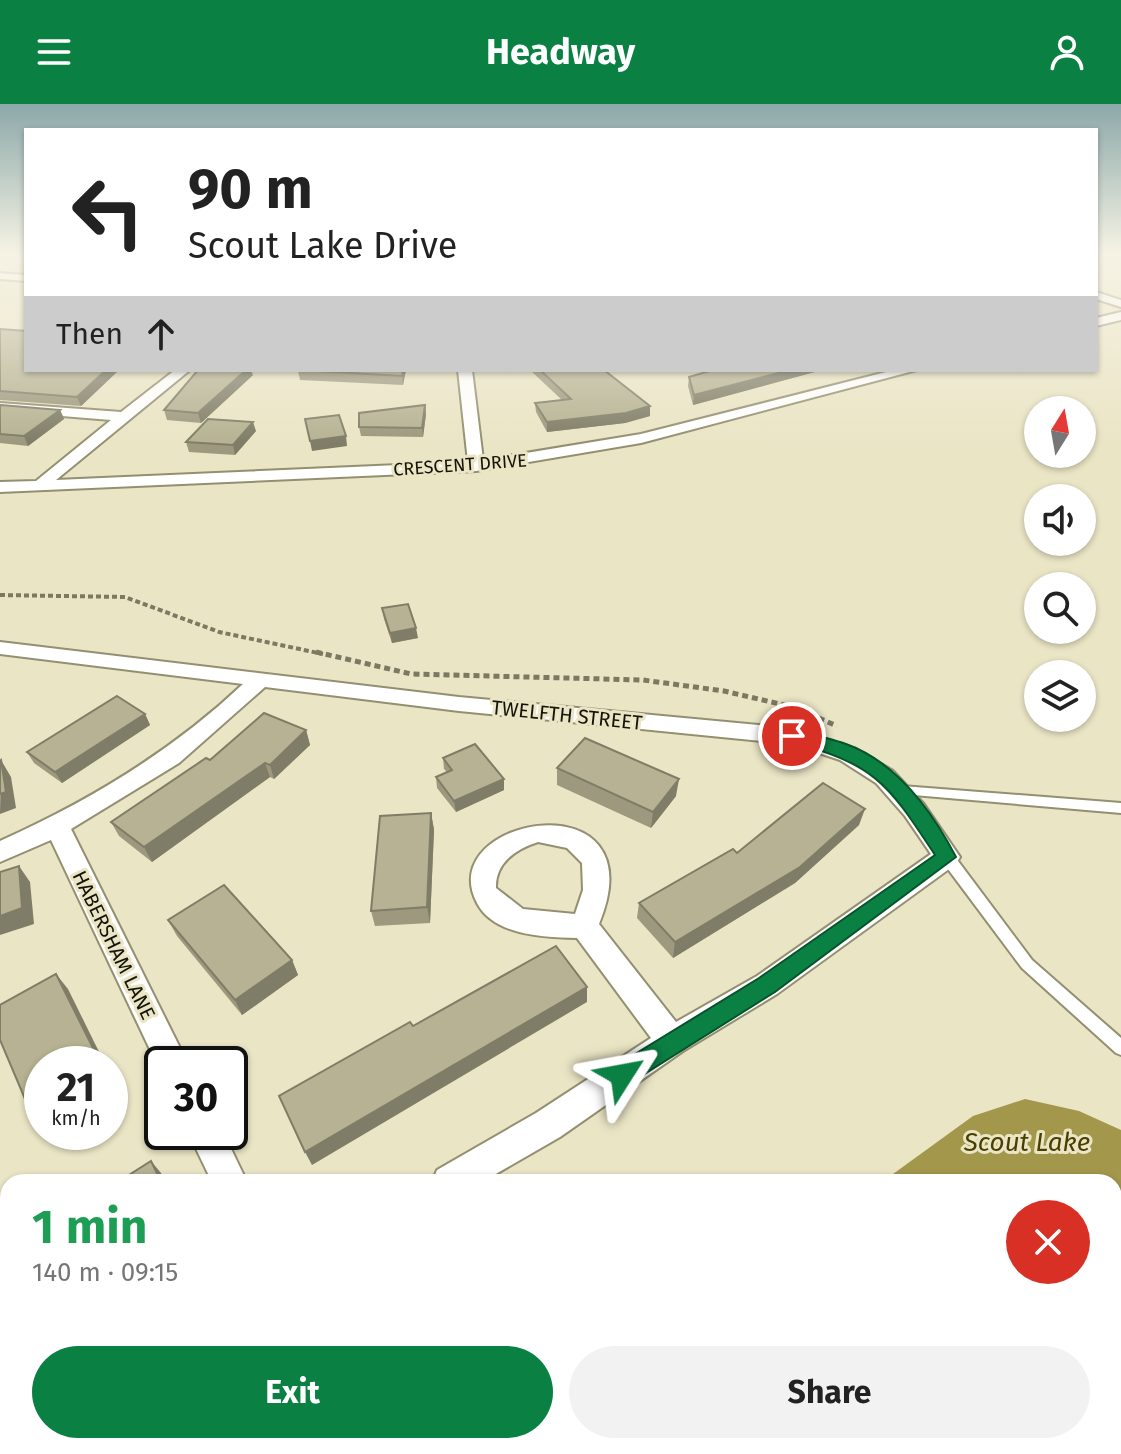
<!DOCTYPE html>
<meta charset="utf-8">
<style>
:root{--surface:#fff;--page:#f2f2f2;--text:#222;--muted:#767676;--accent:#0b8043}
body{margin:0;font-family:"Fira Sans",sans-serif;background:var(--page);color:var(--text);height:100vh;display:flex;flex-direction:column;font-size:30px;white-space:nowrap}
*{box-sizing:border-box;margin:0}
p{font-size:26px;color:var(--muted)}
.icon{flex:none;width:44px;height:44px;fill:none;stroke:currentColor;stroke-width:2;stroke-linecap:round;stroke-linejoin:round}
.map{position:relative;flex:1;overflow:hidden}
.side{position:absolute;left:0px;top:1070px;width:1122px;height:280px;display:flex;flex-direction:column;background:var(--surface);border-radius:24px 24px 0 0;box-shadow:0 2px 6px #0004}
.side>*{flex:none}
.banner{position:absolute;left:24px;top:24px;width:1074px;height:244px;border-radius:0px;box-shadow:0 2px 6px #0004;background:#fff;color:var(--text);overflow:hidden}
.needle{width:52px;rotate:11deg}
.buttons{position:absolute;left:1024px;top:292px;display:grid;gap:16px}
.buttons a{display:grid;place-items:center;width:72px;height:72px;border-radius:50%;background:var(--surface);box-shadow:0 2px 6px #0004;font-size:40px}
.speed{position:absolute;left:24px;top:942px;display:flex;gap:16px;font-size:40px;font-weight:700;text-align:center}
.speed>*{display:grid;place-content:center;width:104px;height:104px;border-radius:50%;background:var(--surface);box-shadow:0 2px 6px #0004;line-height:1}
.speed small{font-size:20px;font-weight:400}
.speed .limit{border:4px solid #111;border-radius:12px;background:#fff;color:#111}
.pin{position:absolute;display:grid;place-items:center;width:68px;height:68px;color:#fff;margin:-34px;border:4px solid #fff;border-radius:50%;box-shadow:0 2px 8px #0007}
.me{position:absolute;width:88px;margin:-44px;rotate:56deg;stroke-linejoin:round;filter:drop-shadow(0 0 6px #0008)}
.turn{display:flex;align-items:center;gap:28px;height:168px;padding:0 32px;font-size:36px}
.turn .icon{width:104px;height:104px;stroke-width:2.5}
.turn b{display:block;font-size:56px;line-height:68px}
.then{display:flex;align-items:center;height:76px;padding:0 32px;background:#0003;gap:16px;font-size:30px}
.round{display:grid;place-items:center;flex:none;width:84px;height:84px;border-radius:42px;background:var(--page)}
.overview{display:flex;align-items:center;justify-content:space-between;height:136px;padding:0 32px}
h1{font-size:48px;font-weight:700;line-height:60px;color:#1e9e55}
.cta{display:flex;gap:16px;margin-top:auto;padding:16px 32px}
.cta a{flex:1;height:92px;border-radius:48px;background:var(--accent);color:#fff;font-size:32px;font-weight:700;line-height:92px;text-align:center}
.cta a+a{background:var(--page);color:var(--text)}
header{display:flex;justify-content:space-between;align-items:center;height:104px;padding:0 32px;background:var(--accent);color:#fff;font-size:36px;font-weight:700}
.map>svg:first-child{display:block}
.water{fill:#a3974b}
.lines{fill:none;stroke-linecap:round;stroke-linejoin:round}
.lane-casing{stroke:#938f71;stroke-width:4}
.street-casing{stroke:#938f71;stroke-width:4}
.path-far1{stroke:#7c7963;stroke-width:4;stroke-dasharray:5 3;stroke-linecap:butt}
.path{stroke:#7c7963;stroke-width:5;stroke-dasharray:6 4;stroke-linecap:butt}
.lane{fill:#fff;fill-rule:evenodd}
.street{fill:#fff;fill-rule:evenodd}
.wall{fill:#9d997e}
.shaded-wall{fill:#7f7d67}
.building{fill:#b6b293;stroke:#7f7d67;stroke-width:2}
.route{fill:#0b8043;stroke:#07532c;stroke-width:2}
.labels{text-anchor:middle;dominant-baseline:central;stroke-width:6;stroke-linejoin:round;paint-order:stroke}
.far-street-label{font-size:18px;fill:#141307;stroke:#eae5c5}
.street-label{font-size:20px;fill:#141307;stroke:#eae5c5}
.near-water-label{font-size:26px;font-style:italic;fill:#484000;stroke:#eae5c5}
</style>
<header><svg class="icon" aria-label="menu" viewBox="0 0 24 24"><path d="M4 6h16M4 12h16M4 18h16"/></svg>Headway<svg class="icon" aria-label="person" viewBox="0 0 24 24"><circle cx="12" cy="8" r="4"/><path d="M4 21q1-7 8-7t8 7"/></svg></header>
<div class="map">
<svg width="1121" height="1350" viewBox="0 0 1121 1350">
<rect width="100%" height="100%" fill="#eae5c5"/>
<path class="water" d="M1025,995L1079,1007L1121,1026V1350H510L522,1342H1114V1078H882L973,1012Z"/>
<g class="lines">
<defs>
<g id="lane">
<path d="M902,682L1121,699V709L902,690L896,686Z"/>
<path d="M947,748L952,749L1032,856L1121,934V951L1116,949L1022,864L942,757L940,753L942,749Z"/>
</g>
<g id="street">
<path d="M0,169L26,171V177L0,175Z"/>
<path d="M1096,188L1121,196V203L1096,195Z"/>
<path d="M1121,208V216L1096,222V214Z"/>
<path d="M175,266H190L56,376L468,358L458,266H472L483,356L641,330L894,266H917L641,339L476,367L0,388V378L36,377L111,316L0,307V299L121,308Z"/>
<path d="M0,538L459,593L792,624L856,645L893,667L923,699L960,753L956,760L777,890L683,947L560,1033L482,1078H432L437,1066L536,1009L651,934L577,834C545,833 494,832 477,799C431,712 660,672 599,820L676,918L757,872L931,750L905,712L876,679L840,656L792,640L459,607L265,583L179,659L71,725L188,960H162V971L51,736L0,758V737C89,697 171,648 243,580L0,550ZM538,738L567,744L582,759L583,786L575,810L523,805L496,784C495,759 516,745 538,738Z"/>
<path d="M188,1028H223L247,1078H212Z"/>
<path d="M43,1342H91L87,1350H39Z"/>
</g>
</defs>
<use href="#lane" class="lane-casing"/>
<use href="#street" class="street-casing"/>
<path class="path-far1" d="M0,491L125,493L219,528L323,550"/>
<path class="path" d="M316,548L411,570L643,576L724,587L793,603L837,622"/>
<use href="#lane" class="lane"/>
<use href="#street" class="street"/>
</g>
<g class="wall">
<path d="M0,225L119,266L81,302L0,296Z"/>
<path d="M406,266L403,281L300,276L298,267Z"/>
<path d="M530,266H604L650,312L625,319L547,328L536,308L535,299L562,296Z"/>
<path d="M713,266H822L693,301L688,282L689,273Z"/>
<path d="M253,271L201,319L167,316L164,306Z"/>
<path d="M0,301L60,306L64,315L28,342L0,339Z"/>
<path d="M425,301L426,310L423,333L361,332L359,323Z"/>
<path d="M256,327L235,351L189,348L186,338Z"/>
<path d="M382,504L418,534L392,539L384,515Z"/>
<path d="M145,610L150,621L62,679L34,659L27,648Z"/>
<path d="M306,626L310,641L274,675L270,673L152,758L119,732L111,718Z"/>
<path d="M443,654L504,675V686L456,708L437,684L436,673L447,668L444,665Z"/>
<path d="M557,664L676,692L651,724L557,681Z"/>
<path d="M431,709L434,726L430,819L375,822L371,807Z"/>
<path d="M859,721L795,779L673,854L637,814L639,799L737,749Z"/>
<path d="M168,816L292,856L298,871L242,911L177,832Z"/>
</g>
<g class="shaded-wall">
<path d="M106,266H119L81,302L77,293Z"/>
<path d="M246,266H251L253,271L201,319L198,309Z"/>
<path d="M403,266H406L403,281L402,272Z"/>
<path d="M790,266H822L693,301L694,291Z"/>
<path d="M425,301L426,310L423,333L422,324Z"/>
<path d="M650,302V312L625,319L547,328V318Z"/>
<path d="M60,306L64,315L28,342L24,332Z"/>
<path d="M253,318L256,327L235,351L233,341Z"/>
<path d="M346,332L347,342L312,347L310,337Z"/>
<path d="M416,524L418,534L392,539L390,529Z"/>
<path d="M145,610L150,621L62,679L55,668Z"/>
<path d="M306,626L310,641L274,675L270,661Z"/>
<path d="M1,656L11,673L16,704L0,710Z"/>
<path d="M265,659L270,673L152,758L144,743Z"/>
<path d="M504,675V686L456,708L454,697Z"/>
<path d="M679,675L676,692L651,724L653,708Z"/>
<path d="M865,705L859,721L795,779L673,854L675,838Z"/>
<path d="M431,709L434,726L430,819L427,803Z"/>
<path d="M19,762L30,778L34,820L0,831V812Z"/>
<path d="M292,856L298,871L242,911L235,896Z"/>
<path d="M56,870L68,885L105,960H101Z"/>
<path d="M587,883V898L312,1061L305,1048Z"/>
<path d="M110,969L115,979L110,983Z"/>
<path d="M42,1003V1020L31,1009Z"/>
<path d="M151,1057L161,1069L165,1078H161Z"/>
</g>
<g class="building">
<path d="M0,225L26,227V266H106L77,293L0,287Z"/>
<path d="M198,266H246L198,309L164,306Z"/>
<path d="M299,266H403L402,272Z"/>
<path d="M540,266H604L650,302L626,309L547,318L535,299L571,295Z"/>
<path d="M713,266H790L694,291L689,273Z"/>
<path d="M0,301H1L60,306L24,332L0,330Z"/>
<path d="M425,301L422,324L359,323V309Z"/>
<path d="M339,311L346,332L310,337L305,315Z"/>
<path d="M208,315L253,318L233,341L186,338Z"/>
<path d="M408,500L416,524L390,529L382,504Z"/>
<path d="M117,592L145,610L55,668L27,648Z"/>
<path d="M264,609L306,626L270,661L265,659L144,743L111,718L206,654L210,656Z"/>
<path d="M585,634L679,675L653,708L557,664Z"/>
<path d="M475,640L504,675L454,697L436,673L452,666L443,654Z"/>
<path d="M1,656L6,688L0,690V657Z"/>
<path d="M823,679L865,705L800,763L675,838L639,799L733,745L737,749Z"/>
<path d="M431,709L427,803L371,807L380,712Z"/>
<path d="M19,762L22,804L0,812V768Z"/>
<path d="M224,781L292,856L235,896L168,816Z"/>
<path d="M556,842L587,883L305,1048L279,992L410,918L413,922Z"/>
<path d="M56,870L101,960H42V1003L31,1009L0,936V901Z"/>
<path d="M151,1057L161,1078H118Z"/>
<path d="M8,1149V1225L0,1201V1154Z"/>
</g>
<linearGradient id="sky" x2="0" y2="1"><stop stop-color="#8ca8a9"/><stop offset="0.44" stop-color="#f6f3e5"/><stop offset="1" stop-color="#f6f3e5" stop-opacity="0"/></linearGradient>
<rect width="1121" height="339" fill="url(#sky)"/>
<path class="route" d="M792,626C810,630 829,634 846,640C896,658 932,707 956,753L775,888L630,979L622,982L614,979L610,971L614,963L759,874L935,751C885,675 875,661 786,636L784,632Z"/>
<g class="labels">
<g class="far-street-label">
<text transform="translate(460 361) rotate(-4)">CRESCENT DRIVE</text>
</g>
<g class="street-label">
<text transform="translate(567 611) rotate(6)">TWELFTH STREET</text>
<text transform="translate(114 841) rotate(64)">HABERSHAM LANE</text>
</g>
<g class="near-water-label">
<text x="1027" y="1038">Scout Lake</text>
</g>
</g>
</svg>
<div class="buttons">
<a><svg class="needle" viewBox="-14 -14 28 28"><path d="M0-13l5 13h-10z" fill="#e53935"/><path d="M0 13l5-13h-10z" fill="#767676"/></svg></a>
<a><svg class="icon" aria-label="sound" viewBox="0 0 24 24"><path d="M4 9h4l5-4v14l-5-4H4zM17 9q2 3 0 6"/></svg></a>
<a><svg class="icon" aria-label="search" viewBox="0 0 24 24"><circle cx="10" cy="10" r="6"/><path d="M15 15l6 6"/></svg></a>
<a><svg class="icon" aria-label="layers" viewBox="0 0 24 24"><path d="M12 4l9 5-9 5-9-5zM3 14l9 5 9-5"/></svg></a>
</div>
<div class="speed"><div>21<small>km/h</small></div><div class="limit">30</div></div>
<div class="pin" style="left:792px;top:632px;background:#d93025"><svg class="icon" aria-label="arrive" viewBox="0 0 24 24"><path d="M6 21V4h12l-3 4 3 4H6"/></svg></div>
<svg class="me" style="left:622px;top:971px" viewBox="-20 -20 40 40"><path d="M0-17L14 15 0 8-14 15z" fill="#0b8043" stroke="#fff" stroke-width="4"/></svg>
<div class="banner">
<div class="turn"><svg class="icon" aria-label="left" viewBox="0 0 24 24"><path d="M17 20v-9H6M10 6l-5 5 5 5"/></svg><div><b>90 m</b>Scout Lake Drive</div></div>
<div class="then">Then<svg class="icon" aria-label="ahead" viewBox="0 0 24 24"><path d="M12 20V5M6 11l6-6 6 6"/></svg></div>
</div>
<section class="side">
<div class="overview"><div><h1>1 min</h1><p>140 m · 09:15</p></div><a class="round" style="background:#d93025;color:#fff"><svg class="icon" aria-label="close" viewBox="0 0 24 24"><path d="M6 6l12 12M18 6L6 18"/></svg></a></div>
<div class="cta"><a>Exit</a><a>Share</a></div>
</section>
</div>
